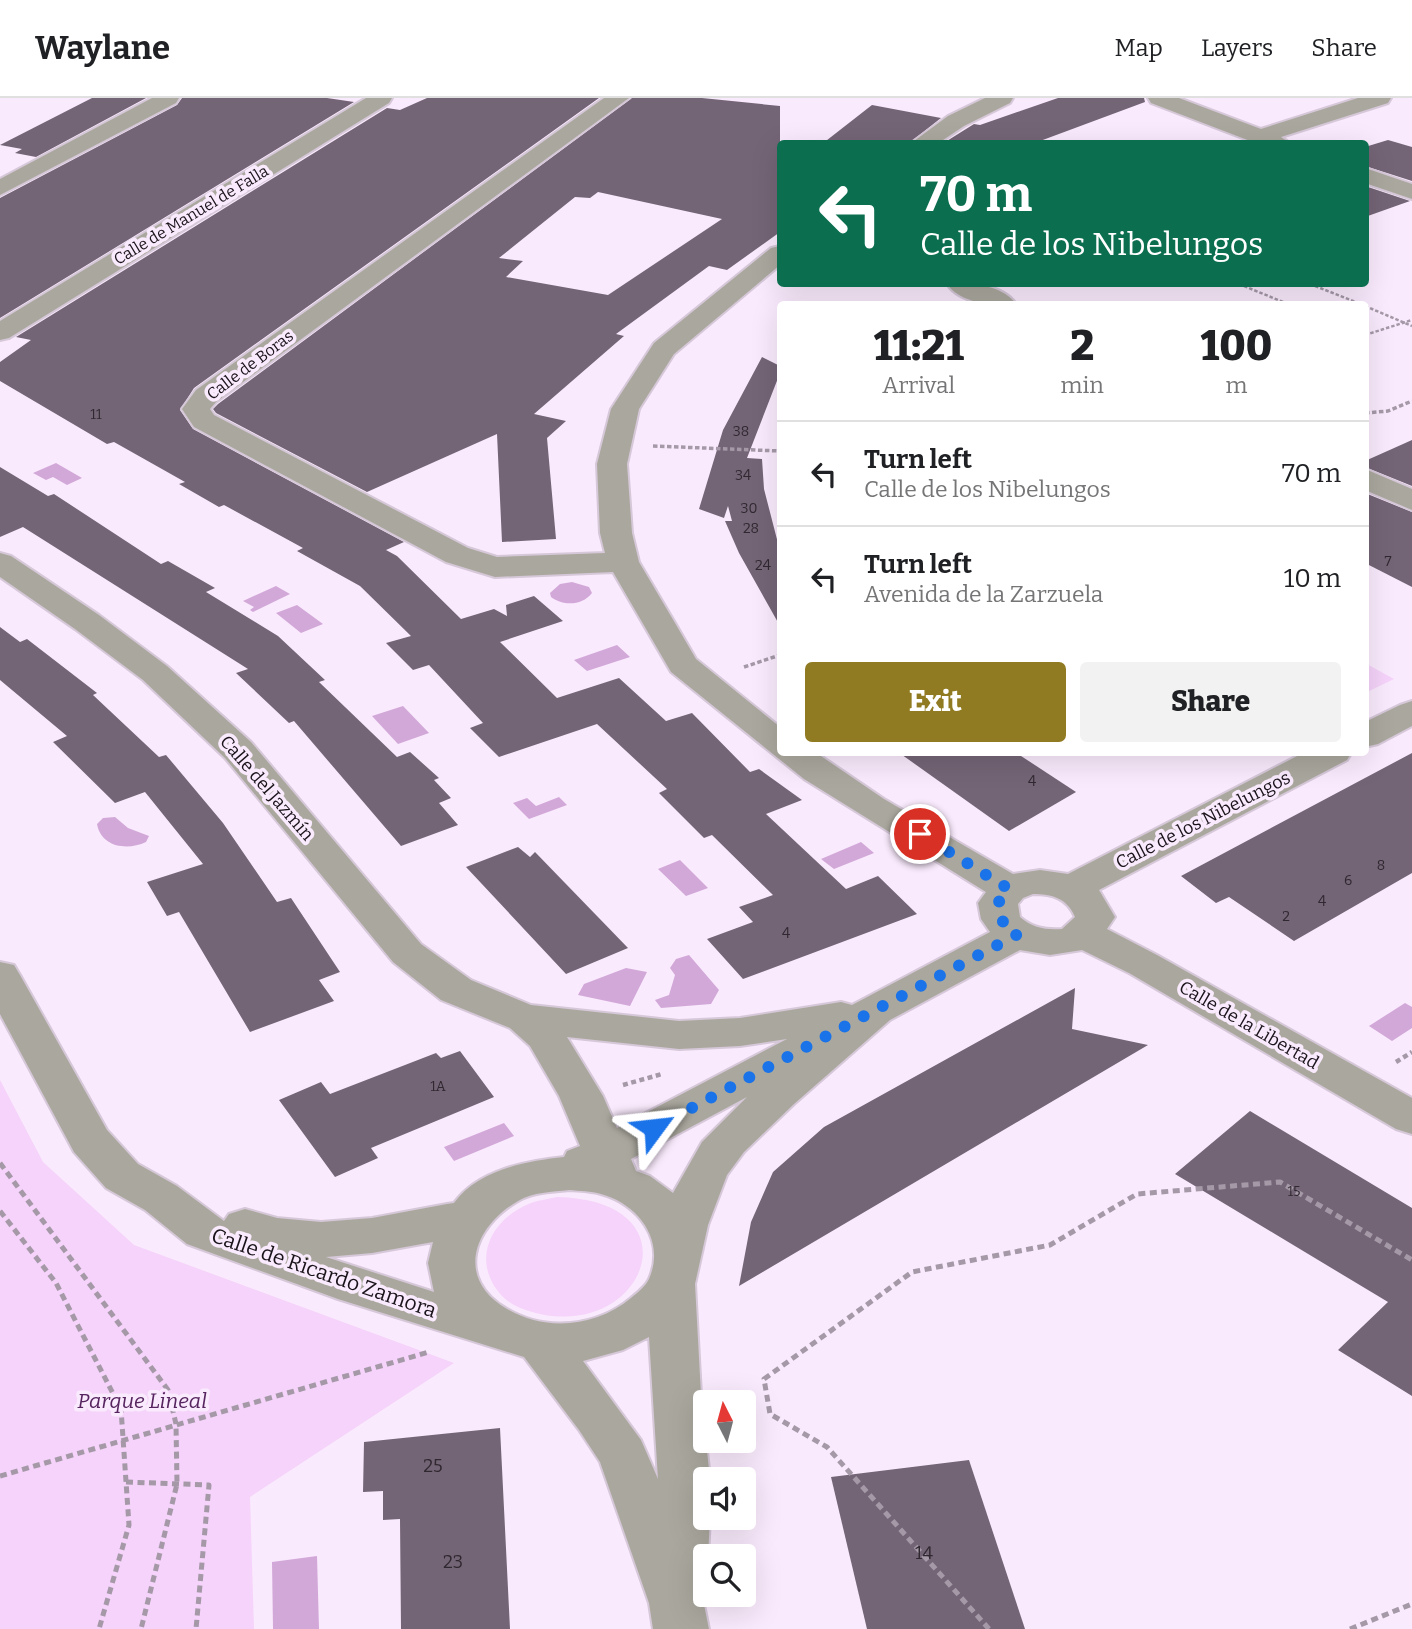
<!DOCTYPE html>
<meta charset="utf-8">
<style>
:root{--surface:#fff;--page:#f2f2f2;--text:#202124;--muted:#757577;--line:#e0e0e0;--accent:#917b22}
body{margin:0;font-family:Bitter,serif;background:var(--page);color:var(--text);height:100vh;display:flex;flex-direction:column;font-size:26px;white-space:nowrap}
*{box-sizing:border-box;margin:0}
p{font-size:23px;color:var(--muted)}
.icon{flex:none;width:38px;height:38px;fill:none;stroke:currentColor;stroke-width:2;stroke-linecap:round;stroke-linejoin:round}
.map{position:relative;flex:1;overflow:hidden}
.panel{position:absolute;left:777px;top:203px;width:592px;height:455px;display:flex;flex-direction:column;background:var(--surface);border-radius:7px;box-shadow:0 7px 28px #0002}
.panel>*{flex:none}
.hud{position:absolute;left:777px;top:42px;width:592px;height:147px;border-radius:7px;box-shadow:0 7px 28px #0002;background:#0b6e4f;color:#fff;overflow:hidden}
.needle{width:46px;rotate:354deg}
.tools{position:absolute;left:693px;top:1292px;display:grid;gap:14px}
.tools a{display:grid;place-items:center;width:63px;height:63px;border-radius:7px;background:var(--surface);box-shadow:0 7px 28px #0002;font-size:35px}
.pin{position:absolute;display:grid;place-items:center;width:60px;height:60px;color:#fff;margin:-30px;border:4px solid #fff;border-radius:50%;box-shadow:0 2px 7px #0007}
.me{position:absolute;width:77px;margin:-38px;rotate:60deg;stroke-linejoin:round;filter:drop-shadow(0 0 5px #0008)}
.turn{display:flex;align-items:center;gap:24px;height:147px;padding:0 28px;font-size:32px}
.turn .icon{width:91px;height:91px;stroke-width:2.5}
.turn b{display:block;font-size:49px;line-height:60px}
.eta{display:flex;justify-content:space-evenly;align-items:center;height:119px;text-align:center}
.eta b{font-size:42px;font-weight:800;line-height:49px}
.cta{display:flex;gap:14px;margin-top:auto;padding:14px 28px}
.cta a{flex:1;height:80px;border-radius:7px;background:var(--accent);color:#fff;font-size:28px;font-weight:800;line-height:80px;text-align:center}
.cta a+a{background:var(--page);color:var(--text)}
ul{padding:0;list-style:none}
li{display:flex;align-items:center;gap:21px;height:105px;padding:0 28px;border-top:2px solid var(--line)}
li div{flex:1}
li b{display:block;font-size:26px}
li em{font-style:normal}
header{display:flex;align-items:center;gap:42px;box-sizing:border-box;height:98px;padding:0 35px;background:var(--surface);border-bottom:2px solid var(--line)}
header strong{font-size:33px}
nav{display:flex;gap:38px;margin-inline-start:auto;font-size:24px}
.map>svg:first-child{display:block}
.green{fill:#f5d3fa}
.water{fill:#d2a8d9}
.building{fill:#746576;fill-rule:evenodd}
.lines{fill:none;stroke-linecap:round;stroke-linejoin:round}
.minor-casing{stroke:#d6c8d9;stroke-width:4}
.path-far3{stroke:#a599a8;stroke-width:2.5;stroke-dasharray:3.5 2;stroke-linecap:butt}
.path-far2{stroke:#a599a8;stroke-width:3.5;stroke-dasharray:4.5 2.5;stroke-linecap:butt}
.path-far1{stroke:#a599a8;stroke-width:4.5;stroke-dasharray:5 3.5;stroke-linecap:butt}
.path{stroke:#a599a8;stroke-width:5;stroke-dasharray:7 4.5;stroke-linecap:butt}
.minor{fill:#aaa89e;fill-rule:evenodd}
.route{stroke:#1a73e8;stroke-width:12;stroke-dasharray:0 21.6}
.labels{text-anchor:middle;dominant-baseline:central;stroke-width:7;stroke-linejoin:round;paint-order:stroke}
.number-label{font-size:14px;fill:#302831}
.far-street-label{font-size:16px;fill:#19131a;stroke:#faeafd}
.street-label{font-size:18px;fill:#19131a;stroke:#faeafd}
.near-number-label{font-size:18px;fill:#302831}
.near-street-label{font-size:21px;fill:#19131a;stroke:#faeafd}
.near-park-label{font-size:21px;font-style:italic;fill:#56245f;stroke:#faeafd}
</style>
<header>
<strong>Waylane</strong>
<nav><a>Map</a><a>Layers</a><a>Share</a></nav>
</header>
<div class="map">
<svg width="1412" height="1531" viewBox="0 0 1412 1531">
<rect width="100%" height="100%" fill="#faeafd"/>
<g class="green">
<path d="M1365,565L1394,581L1365,595Z"/>
<path d="M0,982L43,1064L134,1147L454,1265L250,1399L254,1531H0Z"/>
<path d="M557,1099C697,1102 647,1239 540,1216C526,1213 512,1208 502,1198C470,1163 490,1121 531,1105C539,1102 549,1101 557,1099Z"/>
</g>
<g class="water">
<path d="M56,365L82,380L67,387L53,379L46,382L33,375Z"/>
<path d="M572,484L589,489L592,495C582,508 563,508 551,499L550,495L560,486Z"/>
<path d="M276,488L290,496L253,514L250,512L254,509L243,503Z"/>
<path d="M297,507L323,526L301,535L276,515Z"/>
<path d="M617,547L630,559L587,573L574,562Z"/>
<path d="M403,608L429,635L398,646L372,618Z"/>
<path d="M559,699L567,707L529,721L513,705L527,700L536,708Z"/>
<path d="M115,719L128,730L149,738L146,744C127,753 101,749 97,726L103,720Z"/>
<path d="M861,744L874,755L834,771L821,761Z"/>
<path d="M680,762L708,790L686,798L658,771Z"/>
<path d="M689,857L719,892L711,906L661,910L655,902L669,897L675,877L670,870L676,861Z"/>
<path d="M626,870L647,874L630,908L578,897L584,886Z"/>
<path d="M1405,905L1412,909V930L1392,943L1369,928Z"/>
<path d="M504,1025L514,1038L454,1063L444,1049Z"/>
<path d="M317,1458L319,1531H273L272,1464Z"/>
</g>
<g class="building">
<path d="M92,0H146L36,59L15,55L22,51L0,47Z"/>
<path d="M182,0H327L354,4L0,220V100L177,7Z"/>
<path d="M427,0H599L194,290L180,312L193,331L404,444L386,452L397,458L461,521L494,511L507,518L506,507L534,498L563,523L500,544L557,600L619,580L666,623L692,615L750,674L759,671L802,702L766,716L846,791L878,778L917,816L743,881L707,841L753,824L739,809L773,797L712,737L704,740L659,695L667,691L597,626L499,659L470,630L483,625L429,567L413,572L386,545L411,538L360,488L297,453L303,450L224,407L219,409L179,386L185,384L114,344L107,346L0,283V264L31,242L16,239L387,10L400,12Z"/>
<path d="M632,0H702L780,8V134L727,172L709,168L616,236L624,238L534,316L566,323L547,340L556,441L502,444L497,336L367,394L216,315L213,311L218,306ZM598,94L722,121L608,197L506,179L523,163L499,160L575,99L590,100Z"/>
<path d="M1058,0H1144L1145,4L1032,46H942L974,26L980,27Z"/>
<path d="M872,7L941,20L908,46H822Z"/>
<path d="M1388,42L1412,49V83L1365,68V49Z"/>
<path d="M1365,88L1410,103L1365,119Z"/>
<path d="M762,259L780,268V275L747,360L762,361L764,391L780,453V528L739,455L725,423H732L728,408L724,420L699,411L723,332Z"/>
<path d="M1412,342V388L1365,369V363Z"/>
<path d="M0,369L48,398L54,396L161,466L168,463L215,490L206,494L278,538L325,582L319,584L397,659L410,654L439,680L434,682L451,700L439,705L458,727L401,748L294,623L289,625L236,575L248,571L23,429L0,439Z"/>
<path d="M1365,395L1412,414V489L1365,465Z"/>
<path d="M0,529L20,544L27,541L97,595L93,597L159,659L166,657L223,725L277,804L291,800L340,874L319,882L334,903L250,934L179,814L167,818L147,784L203,766L145,694L115,705L53,644L67,638L0,582Z"/>
<path d="M898,654H1015L1076,694L1009,733Z"/>
<path d="M1412,655V775L1294,843L1229,799L1216,805L1181,778Z"/>
<path d="M518,749L530,759L535,754L628,850L566,876L466,769Z"/>
<path d="M1075,890L1072,931L1148,947L739,1188L751,1124L773,1074L824,1029Z"/>
<path d="M460,953L494,999L371,1050L378,1060L335,1079L279,1002L321,984L330,996L436,955L441,960Z"/>
<path d="M1250,1013L1412,1110V1298L1338,1252L1388,1204L1175,1076Z"/>
<path d="M500,1330L510,1531H401L400,1421L383,1422V1393L363,1394L364,1344Z"/>
<path d="M969,1362L1025,1531H867L831,1379Z"/>
</g>
<g class="lines">
<defs>
<g id="minor">
<path d="M152,0H179L176,5L0,97V81Z"/>
<path d="M366,0H392L389,5L9,240L0,242V223Z"/>
<path d="M604,0H629L216,304L210,311L214,317L468,450L497,459L605,455L600,435L597,366L611,311L654,245L771,150L780,148V167L674,256L639,311L627,366L632,435L639,464L675,525L696,561L780,629V654H815L884,701L1013,776L1040,772L1068,776L1305,654H1352L1347,662L1099,792L1115,819L1107,831L1157,857L1412,1000V1036L1396,1031L1129,875L1082,852L1050,857L1020,852L890,922L794,1006L744,1054L727,1077L708,1127L695,1186L701,1297L710,1381H705V1419H710L708,1458H705V1489L702,1497L709,1531H653L649,1505L600,1364L579,1332L524,1259L338,1201L187,1146L145,1112L106,1090L74,1054L0,916V864L14,867L20,877L107,1032L138,1066L177,1088L224,1123L229,1116L245,1111L277,1120L321,1124L372,1120L447,1106L454,1105C478,1072 526,1063 564,1059L567,1053L580,1048L559,998L530,948L510,930L441,902L393,864L225,660L143,582L75,531L0,479V455L11,458L99,517L167,568L251,644L421,846L471,882L531,907L679,923L740,920L841,904L852,907L990,834L981,821L978,805L986,794L804,681L671,574L613,474L495,479L446,464L194,329L182,311L196,292ZM1033,796C1052,796 1067,800 1075,819L1062,831C1045,832 1033,830 1020,819L1018,806L1023,800ZM567,939L679,951L740,948L787,941L617,1030L603,998ZM747,999L702,1044L673,1095L650,1078L636,1073L631,1061ZM569,1092C580,1093 591,1093 601,1096C638,1106 666,1142 649,1181C646,1188 637,1195 631,1200C596,1229 546,1234 507,1211C455,1181 473,1129 518,1103C533,1094 552,1094 569,1092ZM433,1144L428,1165L434,1194L326,1159L372,1155ZM649,1239L658,1381L641,1342L583,1263L623,1252Z"/>
<path d="M985,0H1013L1010,5L964,28L937,46H910L948,18Z"/>
<path d="M1148,0H1179L1261,31L1358,0H1391L1388,5L1281,39L1291,46H1258L1151,5Z"/>
<path d="M1365,70L1412,86V101L1365,85Z"/>
<path d="M947,186C969,184 1002,186 1016,206C994,208 961,206 947,186Z"/>
<path d="M1365,371L1412,391V412L1365,392Z"/>
<path d="M1412,603V628L1378,646L1365,649V624L1400,607Z"/>
</g>
</defs>
<use href="#minor" class="minor-casing"/>
<g class="path-far3">
<path d="M1239,186L1288,206"/>
<path d="M1310,186L1361,206"/>
<path d="M1365,208L1412,228"/>
<path d="M1365,237L1412,222"/>
</g>
<g class="path-far2">
<path d="M1365,315L1388,313L1412,303"/>
<path d="M653,348L780,353"/>
<path d="M744,569L780,557"/>
</g>
<g class="path-far1">
<path d="M1396,964L1412,954"/>
<path d="M623,987L662,976"/>
</g>
<g class="path">
<path d="M0,1065L168,1292L176,1326L177,1386L141,1531"/>
<path d="M0,1113L56,1185L121,1311L129,1427L99,1531"/>
<path d="M0,1378L429,1254"/>
<path d="M126,1384L209,1387L196,1531"/>
<path d="M989,1531L827,1349L770,1316L764,1281L912,1174L1050,1147L1137,1096L1280,1084L1412,1162"/>
<path d="M1350,1531L1412,1506"/>
</g>
<use href="#minor" class="minor"/>
</g>
<g class="lines">
<path class="route" d="M654,1030L1018,836L1001,822L998,805L1009,791L920,736"/>
</g>
<g class="labels">
<g class="number-label">
<text x="96" y="316">11</text>
<text x="741" y="333">38</text>
<text x="743" y="377">34</text>
<text x="749" y="410">30</text>
<text x="751" y="430">28</text>
<text x="1388" y="463">7</text>
<text x="763" y="467">24</text>
<text x="1032" y="683">4</text>
<text x="1381" y="767">8</text>
<text x="1348" y="782">6</text>
<text x="1322" y="803">4</text>
<text x="1286" y="818">2</text>
<text x="786" y="835">4</text>
<text x="438" y="988">1A</text>
<text x="1294" y="1093">15</text>
</g>
<g class="far-street-label">
<text transform="translate(191 117) rotate(-31)">Calle de Manuel de Falla</text>
<text transform="translate(250 267) rotate(-37)">Calle de Boras</text>
</g>
<g class="street-label">
<text transform="translate(267 690) rotate(49)">Calle del Jazmín</text>
<text transform="translate(1203 722) rotate(-27)">Calle de los Nibelungos</text>
<text transform="translate(1249 927) rotate(30)">Calle de la Libertad</text>
</g>
<g class="near-number-label">
<text x="433" y="1368">25</text>
<text x="924" y="1455">14</text>
<text x="453" y="1464">23</text>
</g>
<g class="near-street-label">
<text transform="translate(324 1175) rotate(19)">Calle de Ricardo Zamora</text>
</g>
<g class="near-park-label">
<text x="142" y="1303">Parque Lineal</text>
</g>
</g>
</svg>
<div class="tools">
<a><svg class="needle" viewBox="-14 -14 28 28"><path d="M0-13l5 13h-10z" fill="#e53935"/><path d="M0 13l5-13h-10z" fill="#757577"/></svg></a>
<a><svg class="icon" aria-label="sound" viewBox="0 0 24 24"><path d="M4 9h4l5-4v14l-5-4H4zM17 9q2 3 0 6"/></svg></a>
<a><svg class="icon" aria-label="search" viewBox="0 0 24 24"><circle cx="10" cy="10" r="6"/><path d="M15 15l6 6"/></svg></a>
</div>
<div class="pin" style="left:920px;top:736px;background:#d93025"><svg class="icon" aria-label="arrive" viewBox="0 0 24 24"><path d="M6 21V4h12l-3 4 3 4H6"/></svg></div>
<svg class="me" style="left:654px;top:1030px" viewBox="-20 -20 40 40"><path d="M0-17L14 15 0 8-14 15z" fill="#1a73e8" stroke="#fff" stroke-width="4"/></svg>
<div class="hud">
<div class="turn"><svg class="icon" aria-label="left" viewBox="0 0 24 24"><path d="M17 20v-9H6M10 6l-5 5 5 5"/></svg><div><b>70 m</b>Calle de los Nibelungos</div></div>
</div>
<section class="panel">
<div class="eta">
<div><b>11:21</b><p>Arrival</p></div>
<div><b>2</b><p>min</p></div>
<div><b>100</b><p>m</p></div>
</div>
<ul>
<li><svg class="icon" aria-label="left" viewBox="0 0 24 24"><path d="M17 20v-9H6M10 6l-5 5 5 5"/></svg><div><b>Turn left</b><p>Calle de los Nibelungos</p></div><em>70 m</em></li>
<li><svg class="icon" aria-label="left" viewBox="0 0 24 24"><path d="M17 20v-9H6M10 6l-5 5 5 5"/></svg><div><b>Turn left</b><p>Avenida de la Zarzuela</p></div><em>10 m</em></li>
</ul>
<div class="cta"><a>Exit</a><a>Share</a></div>
</section>
</div>
